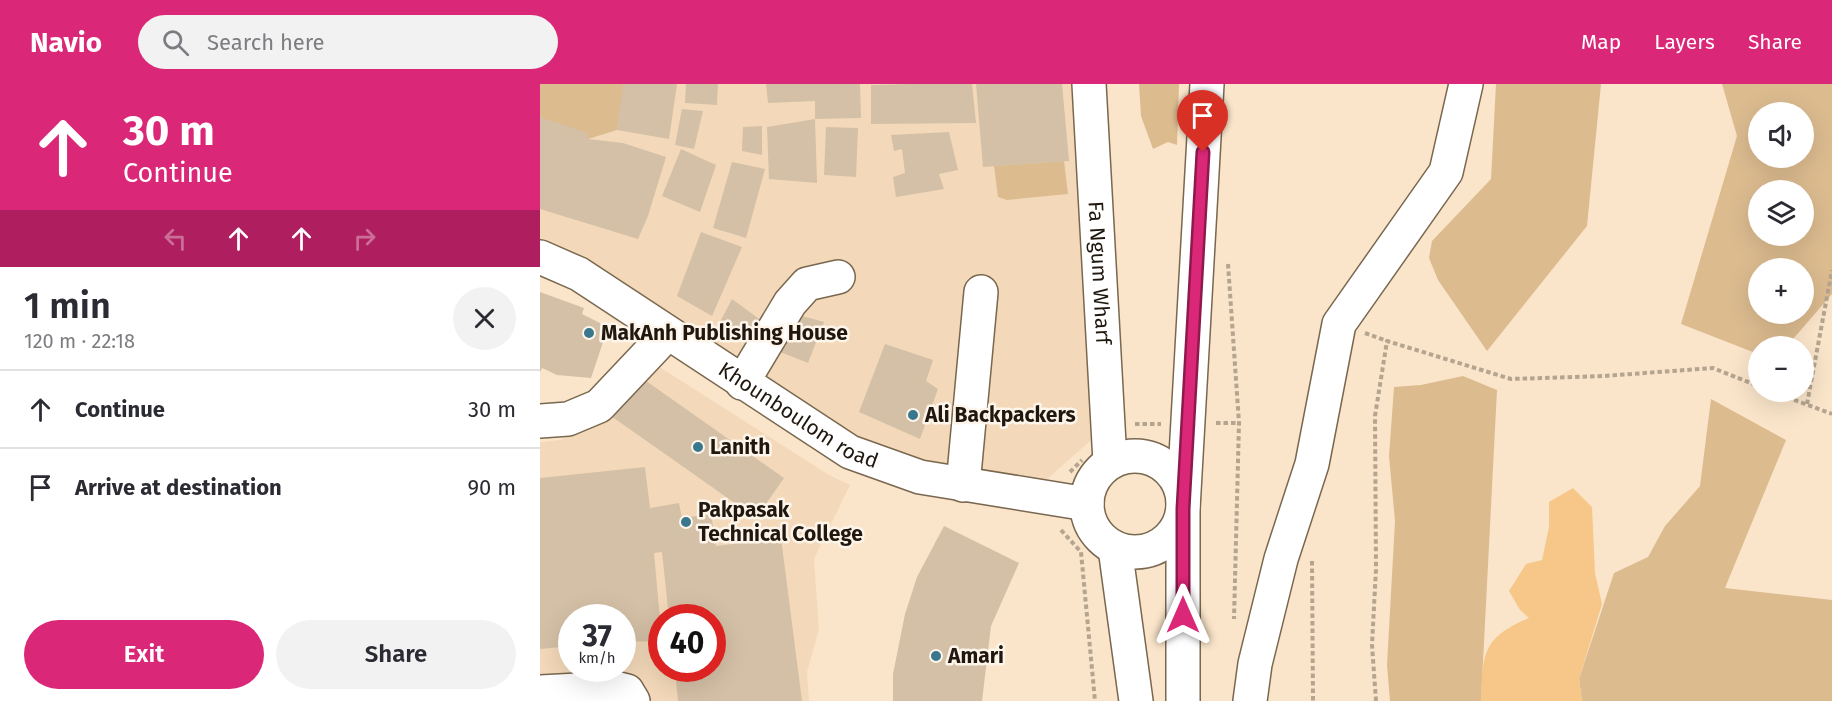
<!DOCTYPE html>
<meta charset="utf-8">
<style>
:root{--surface:#fff;--page:#f2f2f3;--text:#2b2b33;--muted:#7c7c81;--line:#e1e1e2;--accent:#db2777}
body{margin:0;font-family:"Fira Sans",sans-serif;background:var(--page);color:var(--text);height:100vh;display:flex;flex-direction:column;font-size:22px;white-space:nowrap}
*{box-sizing:border-box;margin:0}
p{font-size:20px;color:var(--muted)}
.icon{flex:none;width:33px;height:33px;fill:none;stroke:currentColor;stroke-width:2;stroke-linecap:round;stroke-linejoin:round}
.map{position:relative;flex:1;overflow:hidden}
.side{display:flex;flex-direction:column;background:var(--surface);width:540px}
.side>*{flex:none}
.top-card{background:#db2777;color:#fff;overflow:hidden}
.tools{position:absolute;left:1208px;top:18px;display:grid;gap:12px}
.tools a{display:grid;place-items:center;width:66px;height:66px;border-radius:50%;background:var(--surface);box-shadow:0 6px 24px #0002;font-size:30px}
.speed{position:absolute;left:18px;top:520px;display:flex;gap:12px;font-size:30px;font-weight:700;text-align:center}
.speed>*{display:grid;place-content:center;width:78px;height:78px;border-radius:50%;background:var(--surface);box-shadow:0 6px 24px #0002;line-height:1}
.speed small{font-size:15px;font-weight:400}
.speed .limit{border:9px solid #d22;background:#fff;color:#111}
.pin{position:absolute;display:grid;place-items:center;width:51px;height:51px;color:#fff;margin:-62px -26px;border-radius:50% 50% 50% 0;rotate:-45deg;box-shadow:0 0 6px #0007}
.pin .icon{rotate:45deg}
.me{position:absolute;width:66px;margin:-33px;rotate:0deg;stroke-linejoin:round;filter:drop-shadow(0 0 4px #0008)}
.turn{display:flex;align-items:center;gap:21px;height:126px;padding:0 24px;font-size:27px}
.turn .icon{width:78px;height:78px;stroke-width:2.5}
.turn b{display:block;font-size:42px;line-height:51px}
.lanes{display:flex;align-items:center;height:57px;padding:0 24px;background:#0003;justify-content:center;gap:30px;direction:ltr}
.lanes .off{opacity:.35}
.round{display:grid;place-items:center;flex:none;width:63px;height:63px;border-radius:32px;background:var(--page)}
.overview{display:flex;align-items:center;justify-content:space-between;height:102px;padding:0 24px}
h1{font-size:36px;font-weight:600;line-height:45px}
.cta{display:flex;gap:12px;margin-top:auto;padding:12px 24px}
.cta a{flex:1;height:69px;border-radius:36px;background:var(--accent);color:#fff;font-size:24px;font-weight:600;line-height:69px;text-align:center}
.cta a+a{background:var(--page);color:var(--text)}
ul{padding:0;list-style:none}
li{display:flex;align-items:center;gap:18px;height:78px;padding:0 24px;border-top:2px solid var(--line)}
li div{flex:1}
li b{display:block;font-size:22px}
li em{font-style:normal}
header{display:flex;align-items:center;gap:36px;box-sizing:border-box;height:84px;padding:0 30px;background:var(--accent);color:#fff}
header strong{font-size:28px}
nav{display:flex;gap:33px;margin-inline-start:auto;font-size:21px}
.search{width:420px;height:54px;background:var(--page);display:flex;align-items:center;gap:15px;box-sizing:border-box;padding:0 21px;border-radius:33px;color:var(--muted);font-size:22px}
main{display:flex;flex:1;min-height:0}
.map>svg:first-child{display:block}
.built{fill:#f3d9b9;fill-rule:evenodd}
.green{fill:#dcbb8f;fill-rule:evenodd}
.water{fill:#f6c788}
.building{fill:#d4c0a6}
.lines{fill:none;stroke-linecap:round;stroke-linejoin:round}
.minor-casing{stroke:#79674f;stroke-width:36}
.path{stroke:#b5a48f;stroke-width:4;stroke-dasharray:4.5 3;stroke-linecap:butt}
.minor{stroke:#fff;stroke-width:33}
.route-casing{stroke:#8e194d;stroke-width:15}
.route{stroke:#db2777;stroke-width:10}
.poi-dot{fill:#39778d;stroke:#fdf4ea;stroke-width:2}
.labels{text-anchor:middle;dominant-baseline:central;stroke-width:5;stroke-linejoin:round;paint-order:stroke}
.street-label{font-size:21px;fill:#20180f;stroke:#fdf4ea}
.poi-label{font-size:21px;font-weight:bold;fill:#20180f;stroke:#fdf4ea;text-anchor:start}
</style>
<header>
<strong>Navio</strong>
<div class="search"><svg class="icon" aria-label="search" viewBox="0 0 24 24"><circle cx="10" cy="10" r="6"/><path d="M15 15l6 6"/></svg>Search here</div>
<nav><a>Map</a><a>Layers</a><a>Share</a></nav>
</header>
<main>
<section class="side">
<div class="top-card">
<div class="turn"><svg class="icon" aria-label="ahead" viewBox="0 0 24 24"><path d="M12 20V5M6 11l6-6 6 6"/></svg><div><b>30 m</b>Continue</div></div>
<div class="lanes"><svg class="icon off" aria-label="left" viewBox="0 0 24 24"><path d="M17 20v-9H6M10 6l-5 5 5 5"/></svg><svg class="icon" aria-label="ahead" viewBox="0 0 24 24"><path d="M12 20V5M6 11l6-6 6 6"/></svg><svg class="icon" aria-label="ahead" viewBox="0 0 24 24"><path d="M12 20V5M6 11l6-6 6 6"/></svg><svg class="icon off" aria-label="right" viewBox="0 0 24 24"><path d="M7 20v-9h11M14 6l5 5-5 5"/></svg></div>
</div>
<div class="overview"><div><h1>1 min</h1><p>120 m · 22:18</p></div><a class="round"><svg class="icon" aria-label="close" viewBox="0 0 24 24"><path d="M6 6l12 12M18 6L6 18"/></svg></a></div>
<ul>
<li><svg class="icon" aria-label="ahead" viewBox="0 0 24 24"><path d="M12 20V5M6 11l6-6 6 6"/></svg><div><b>Continue</b></div><em>30 m</em></li>
<li><svg class="icon" aria-label="arrive" viewBox="0 0 24 24"><path d="M6 21V4h12l-3 4 3 4H6"/></svg><div><b>Arrive at destination</b></div><em>90 m</em></li>
</ul>
<div class="cta"><a>Exit</a><a>Share</a></div>
</section>
<div class="map">
<svg width="1292" height="617" viewBox="0 0 1292 617">
<rect width="100%" height="100%" fill="#fae5ca"/>
<g class="built">
<path d="M0,0H550L568,341L488,412L380,393L0,173Z"/>
<path d="M110,277L289,391L310,401L274,475L279,545L267,588L269,617H0V358L20,356L42,347ZM32,534H82V585H32ZM122,534H172V585H122Z"/>
</g>
<g class="green">
<path d="M0,0H84L77,46L48,55L0,34Z"/>
<path d="M599,0H639L637,61L628,58L613,65L601,32Z"/>
<path d="M956,0H1061L1047,142L947,267L898,196L889,174L892,157L951,95Z"/>
<path d="M1182,0H1292V210L1247,262H1218V270L1141,240L1197,52ZM1263,28V74H1218V28ZM1263,106V152H1218V106ZM1263,184V230H1218V184Z"/>
<path d="M524,77L528,110L467,116L458,113L454,82Z"/>
<path d="M923,292L957,306L941,617H850L847,581L855,437L849,372L854,303L881,301Z"/>
<path d="M1171,315L1246,356L1185,504L1292,516V617H1042L1039,595L1074,489L1108,473L1125,442L1160,402Z"/>
</g>
<path class="water" d="M1033,404L1052,423L1055,489L1062,520L1039,595L1042,617H941C943,569 942,554 989,534L980,526L969,507L986,480L1002,476L1009,443V418Z"/>
<g class="building">
<path d="M83,0H137L129,55L77,46Z"/>
<path d="M146,0H178L177,21L145,19Z"/>
<path d="M226,0H320L321,34L275,35V17L228,19Z"/>
<path d="M371,0H432L436,39L331,40V1Z"/>
<path d="M436,0H522L529,77L443,83Z"/>
<path d="M142,25L163,27L154,65L135,61Z"/>
<path d="M0,33L47,49L48,55L83,59L126,73L108,132L98,155L0,125Z"/>
<path d="M275,35L277,99L229,95L227,43Z"/>
<path d="M222,42V71L202,67L203,43Z"/>
<path d="M286,43L318,44L316,93L284,91Z"/>
<path d="M409,48L418,86L399,90L404,105L356,113L353,93L365,89L362,65L354,67L351,51Z"/>
<path d="M141,65L176,81L160,128L122,112Z"/>
<path d="M192,78L225,85L206,154L173,144Z"/>
<path d="M161,148L202,163L172,232L137,212Z"/>
<path d="M0,208L44,224L42,230L68,243L51,294L17,291L2,284L0,288Z"/>
<path d="M192,215L226,240L212,264L179,240Z"/>
<path d="M237,225L284,238L268,279L220,260Z"/>
<path d="M345,260L393,276L386,297L398,305L380,355L319,328Z"/>
<path d="M99,292L244,394L216,434L71,332Z"/>
<path d="M105,383L110,424L139,419L142,434L171,430L176,462L241,454L262,617H138L135,585H172V534H129L122,468L114,469L122,557L82,558V534H32V562L0,565V394Z"/>
<path d="M404,442L479,479L451,542L442,617H353V590L365,530L377,493Z"/>
</g>
<g class="lines">
<defs>
<g id="minor">
<path id="s1" d="M549,0L570,378"/>
<path id="s2" d="M0,173L39,190L310,368L380,393L547,420"/>
<path d="M202,299L250,219L267,200L298,193"/>
<path d="M0,337L28,335L59,322L128,249"/>
<circle cx="595" cy="420" r="48"/>
<path d="M423,401L441,208"/>
<path d="M575,464L596,617"/>
<path d="M0,608L75,604L87,607L93,617"/>
<path d="M643,617V425L667,0"/>
<path d="M710,617L715,580L741,475L772,380L799,240L906,88L926,0"/>
</g>
</defs>
<use href="#minor" class="minor-casing"/>
<g class="path">
<path d="M688,180L699,339L694,535"/>
<path d="M825,249L847,257"/>
<path d="M1233,308L1292,330"/>
<path d="M1267,320L1292,186"/>
<path d="M676,339H699"/>
<path d="M595,340H621"/>
<path d="M530,388L542,376"/>
<path d="M521,446L541,468L555,617"/>
<path d="M772,477L773,617"/>
<path d="M836,617L832,561L836,485L835,332L847,257L971,295L1064,292L1173,284L1218,302"/>
</g>
<use href="#minor" class="minor"/>
</g>
<g class="lines">
<defs>
<path id="route" d="M643,531V425L663,68"/>
</defs>
<use href="#route" class="route-casing"/>
<use href="#route" class="route"/>
</g>
<g class="poi-dot">
<circle cx="49" cy="249" r="6"/>
<circle cx="373" cy="331" r="6"/>
<circle cx="158" cy="363" r="6"/>
<circle cx="146" cy="438" r="6"/>
<circle cx="396" cy="572" r="6"/>
</g>
<g class="labels">
<g class="street-label">
<text stroke="none"><textPath href="#s1" startOffset="189">Fa Ngum Wharf</textPath></text>
<text stroke="none"><textPath href="#s2" startOffset="304">Khounboulom road</textPath></text>
</g>
<g class="poi-label">
<text x="61" y="249">MakAnh Publishing House</text>
<text x="385" y="331">Ali Backpackers</text>
<text x="170" y="363">Lanith</text>
<text x="158" y="426">Pakpasak<tspan x="158" dy="24">Technical College</tspan></text>
<text x="408" y="572">Amari</text>
</g>
</g>
</svg>
<div class="tools">
<a><svg class="icon" aria-label="sound" viewBox="0 0 24 24"><path d="M4 9h4l5-4v14l-5-4H4zM17 9q2 3 0 6"/></svg></a>
<a><svg class="icon" aria-label="layers" viewBox="0 0 24 24"><path d="M12 4l9 5-9 5-9-5zM3 14l9 5 9-5"/></svg></a>
<a>+</a>
<a>−</a>
</div>
<div class="speed"><div>37<small>km/h</small></div><div class="limit">40</div></div>
<div class="pin" style="left:663px;top:68px;background:#d93025"><svg class="icon" aria-label="arrive" viewBox="0 0 24 24"><path d="M6 21V4h12l-3 4 3 4H6"/></svg></div>
<svg class="me" style="left:643px;top:531px" viewBox="-20 -20 40 40"><path d="M0-17L14 15 0 8-14 15z" fill="#db2777" stroke="#fff" stroke-width="4"/></svg>
</div>
</main>
